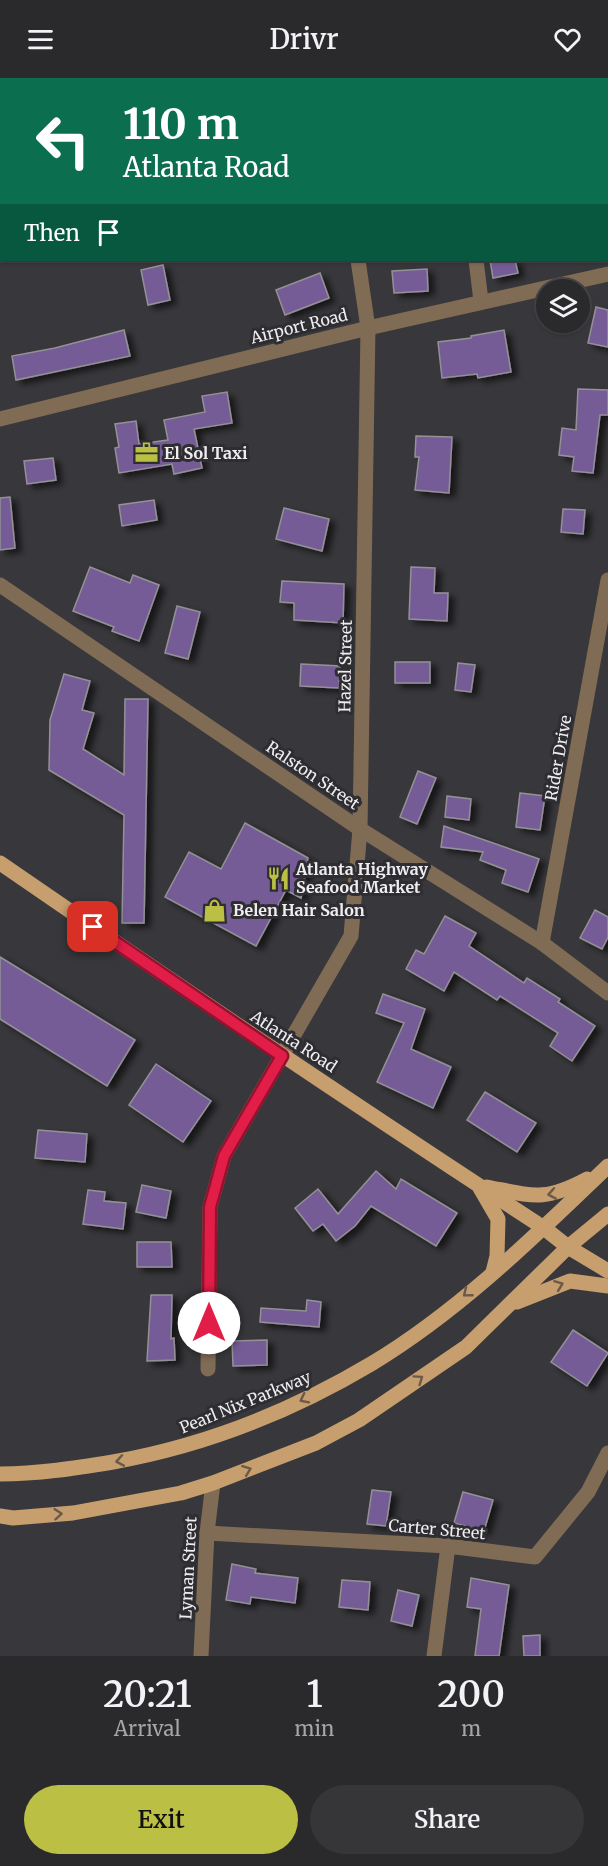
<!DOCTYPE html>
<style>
:root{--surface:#2a292c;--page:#363538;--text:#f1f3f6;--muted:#a5a6a9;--line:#464548;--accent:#bbc044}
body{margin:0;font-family:Merriweather,serif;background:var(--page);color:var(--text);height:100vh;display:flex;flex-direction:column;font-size:22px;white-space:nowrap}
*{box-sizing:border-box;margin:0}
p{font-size:20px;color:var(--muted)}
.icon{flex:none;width:33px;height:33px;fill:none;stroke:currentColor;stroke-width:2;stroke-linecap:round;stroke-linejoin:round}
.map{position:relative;height:1578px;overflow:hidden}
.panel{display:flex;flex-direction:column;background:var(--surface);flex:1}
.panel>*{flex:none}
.hud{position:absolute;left:0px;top:0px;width:609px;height:183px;box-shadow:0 2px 4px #0004,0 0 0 2px var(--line);background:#0b6e4f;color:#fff;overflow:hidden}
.tools{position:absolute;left:536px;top:201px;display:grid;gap:12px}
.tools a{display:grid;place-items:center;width:54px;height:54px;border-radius:50%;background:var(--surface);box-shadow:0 2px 4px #0004,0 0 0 2px var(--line);font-size:30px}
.pin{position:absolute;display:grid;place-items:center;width:51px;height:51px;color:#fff;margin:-26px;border-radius:12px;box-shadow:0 3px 9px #0006}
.me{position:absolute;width:66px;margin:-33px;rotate:0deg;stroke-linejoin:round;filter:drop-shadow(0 0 4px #0008)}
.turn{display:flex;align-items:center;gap:21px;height:126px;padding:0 24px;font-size:27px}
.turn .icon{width:78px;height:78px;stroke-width:2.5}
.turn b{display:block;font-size:42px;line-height:51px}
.then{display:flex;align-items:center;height:57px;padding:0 24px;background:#0003;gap:12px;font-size:22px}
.eta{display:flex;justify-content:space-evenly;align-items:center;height:102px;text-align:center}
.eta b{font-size:36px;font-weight:600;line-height:42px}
.button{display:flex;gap:12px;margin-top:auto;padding:12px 24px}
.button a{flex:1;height:69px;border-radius:36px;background:var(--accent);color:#111;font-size:24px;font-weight:600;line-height:69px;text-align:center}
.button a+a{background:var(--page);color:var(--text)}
header{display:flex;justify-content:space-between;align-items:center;height:78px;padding:0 24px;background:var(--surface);font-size:27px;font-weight:600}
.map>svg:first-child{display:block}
.building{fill:#745b96;stroke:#939196;stroke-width:1.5;filter:url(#shadow)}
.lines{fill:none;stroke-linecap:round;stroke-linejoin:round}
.minor{stroke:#806c55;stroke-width:15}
.major{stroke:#c79e6d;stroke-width:15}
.oneway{stroke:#6b5a49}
.route-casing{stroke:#92132f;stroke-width:15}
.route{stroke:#e11d48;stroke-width:10}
.labels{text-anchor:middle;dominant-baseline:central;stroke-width:6;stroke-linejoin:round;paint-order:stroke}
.street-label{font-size:16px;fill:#efedf0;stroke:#2e2d31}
.poi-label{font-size:16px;font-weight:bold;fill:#efedf0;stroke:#2e2d31;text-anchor:start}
</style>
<header><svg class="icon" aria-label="menu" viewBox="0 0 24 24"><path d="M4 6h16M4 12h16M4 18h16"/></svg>Drivr<svg class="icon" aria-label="heart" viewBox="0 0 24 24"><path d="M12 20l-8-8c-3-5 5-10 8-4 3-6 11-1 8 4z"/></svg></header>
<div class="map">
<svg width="608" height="1578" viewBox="0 0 608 1578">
<defs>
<filter id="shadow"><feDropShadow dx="6" dy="4" stdDeviation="3" flood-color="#0009"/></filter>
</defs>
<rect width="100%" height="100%" fill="#38373b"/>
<g class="building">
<path d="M490,182H515L518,195L493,200Z"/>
<path d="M163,187L170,222L148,227L141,192Z"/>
<path d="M427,191L428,213L394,215L392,193Z"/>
<path d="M320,195L329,220L285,237L276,212Z"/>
<path d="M596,229L608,232V269L588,265Z"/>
<path d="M124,252L130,278L16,302L12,278L55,270Z"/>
<path d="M504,252L511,294L478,300L477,296L442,300L438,264L471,260V258Z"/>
<path d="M578,311L608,312V337H600L593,395L572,393L574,379L559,377L562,350L576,352Z"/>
<path d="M227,314L232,345L194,351L202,390L174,396L172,386L119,395L115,370L119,369L115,346L136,343L139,366L168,362L164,342L205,334L202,318Z"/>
<path d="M416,358L452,359L449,415L415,412L419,379H415Z"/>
<path d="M53,380L56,402L27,406L24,383Z"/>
<path d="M10,419L15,470L0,472V420Z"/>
<path d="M154,422L157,442L122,448L119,427Z"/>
<path d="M284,430L329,441L322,473L276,461Z"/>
<path d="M563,431L585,432L583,456L561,454Z"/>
<path d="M90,489L130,505L133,497L159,507L139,563L112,553L114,549L73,533Z"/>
<path d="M411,489L435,490L434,515H448L447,543L409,541Z"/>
<path d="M282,503L344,506L343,545L294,542V525L280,524Z"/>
<path d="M177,528L200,534L188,581L165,575Z"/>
<rect x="395" y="584" width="35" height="21"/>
<path d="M458,585L475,587L471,614L455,612Z"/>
<path d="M301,586L340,588L339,610L300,608Z"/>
<path d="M64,596L90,603L82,632L94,635L83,671L124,697L125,621H148L144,845H122L124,737L49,692L50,642Z"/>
<path d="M418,693L436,700L417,746L400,739Z"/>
<path d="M520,715L545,718L540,752L516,749Z"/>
<path d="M447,718L471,721L469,742L445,739Z"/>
<path d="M245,745L308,780L301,820L286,812L256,868L165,819L189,774L221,791Z"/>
<path d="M444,748L539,781L528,814L502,805L506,792L480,782L483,774L441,769Z"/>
<path d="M595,832L608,839V859L602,871L580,860Z"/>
<path d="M445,838L476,855L469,868L524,905L527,900L560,921L558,924L595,948L572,983L550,968L558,955L500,918L497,922L454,894L444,913L406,891L416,872L424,876Z"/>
<path d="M0,879L135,962L107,1008L0,941Z"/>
<path d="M383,916L425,931L411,971L451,989L433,1030L377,1004L404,945L376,935Z"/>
<path d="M156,986L211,1023L183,1064L129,1027Z"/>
<path d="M485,1014L536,1045L517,1074L467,1042Z"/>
<path d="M38,1052L87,1056L85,1084L35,1080Z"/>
<path d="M376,1093L396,1111L401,1101L457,1135L436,1168L371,1128L355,1148L336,1163L323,1146L313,1153L295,1130L318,1111L338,1136Z"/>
<path d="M142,1107L171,1113L166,1140L136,1134Z"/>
<path d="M88,1112L105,1114L104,1123L126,1125L123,1151L83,1146Z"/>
<path d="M137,1164H171L172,1189H137Z"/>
<path d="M151,1217H172L171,1261L174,1260L175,1282L147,1283Z"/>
<path d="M307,1222L321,1224L319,1249L260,1244L261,1230L306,1233Z"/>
<path d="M573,1252L608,1275L587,1308L551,1284Z"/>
<path d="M267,1262V1287L233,1288L232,1263Z"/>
<path d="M372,1412L391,1414L386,1448L367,1446Z"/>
<path d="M463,1414L493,1422L484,1453L454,1445Z"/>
<path d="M232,1486L256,1491L255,1495L298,1500L295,1525L251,1519L250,1526L226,1522Z"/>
<path d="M471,1500L509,1507L499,1578H475L481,1531L467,1529Z"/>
<path d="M342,1502L370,1504L368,1532L339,1529Z"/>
<path d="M398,1512L419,1517L412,1548L391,1543Z"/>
<path d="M540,1557V1578H524L523,1558Z"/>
</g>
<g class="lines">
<g class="minor">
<path d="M327,0V2"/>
<path d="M274,2L282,0"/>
<path d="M0,59L2,58"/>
<path d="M476,182L481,223"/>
<path d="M0,341L368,250L608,196"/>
<path d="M0,507L360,751L542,865L608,915"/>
<path d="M542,865L608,502"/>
<path d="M208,1291L210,1129L224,1078L351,858L360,751L368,250L358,182"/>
<path d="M207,1455L448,1468L535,1479L588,1414L608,1375"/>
<path d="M201,1578L207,1455L213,1405"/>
<path d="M434,1578L448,1468"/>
</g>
<g class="major">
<path d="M0,785C180,909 361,1031 544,1150L568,1169L608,1193"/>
<path d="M487,1109C533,1118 544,1124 587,1101"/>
<path d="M480,1110L498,1141L497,1178L493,1194"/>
<path d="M517,1224L570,1203L608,1208"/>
<path d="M0,1396C38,1396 76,1390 113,1384C203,1368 292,1333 371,1286C459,1233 534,1159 608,1088"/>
<path d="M0,1438L13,1440L73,1435L181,1415L213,1405L316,1365L359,1342L466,1269L568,1169L608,1136"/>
</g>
</g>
<defs><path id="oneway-chevron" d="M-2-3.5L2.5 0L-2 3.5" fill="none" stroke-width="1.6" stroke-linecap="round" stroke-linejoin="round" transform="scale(1.5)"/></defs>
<g class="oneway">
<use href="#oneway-chevron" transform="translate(552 1116) rotate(170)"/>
<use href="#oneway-chevron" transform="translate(559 1207) rotate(-21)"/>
<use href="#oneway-chevron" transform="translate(467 1215) rotate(141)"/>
<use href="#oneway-chevron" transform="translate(419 1301) rotate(-35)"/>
<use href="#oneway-chevron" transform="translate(304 1321) rotate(153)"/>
<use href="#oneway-chevron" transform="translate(120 1383) rotate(170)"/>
<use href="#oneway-chevron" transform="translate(247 1392) rotate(-21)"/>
<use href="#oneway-chevron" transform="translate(58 1436) rotate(-5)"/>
</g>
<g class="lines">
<defs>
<path id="route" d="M93,849L282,978L224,1078L210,1129L209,1245"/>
</defs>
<use href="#route" class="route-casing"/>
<use href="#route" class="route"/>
</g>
<defs>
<symbol id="office-bare" viewBox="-9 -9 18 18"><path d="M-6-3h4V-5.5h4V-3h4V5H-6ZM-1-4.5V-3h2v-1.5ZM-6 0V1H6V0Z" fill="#bbc044" stroke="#2e2d31" stroke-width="2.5" paint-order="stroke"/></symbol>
<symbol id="restaurant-bare" viewBox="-9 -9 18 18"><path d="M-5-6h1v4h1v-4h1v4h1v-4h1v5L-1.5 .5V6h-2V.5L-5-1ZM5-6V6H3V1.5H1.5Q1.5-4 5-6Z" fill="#bbc044" stroke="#2e2d31" stroke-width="2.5" paint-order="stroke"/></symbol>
<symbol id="shop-bare" viewBox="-9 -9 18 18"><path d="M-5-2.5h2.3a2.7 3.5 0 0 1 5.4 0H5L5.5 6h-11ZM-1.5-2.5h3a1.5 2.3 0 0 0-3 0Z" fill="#bbc044" stroke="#2e2d31" stroke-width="2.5" paint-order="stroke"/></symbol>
</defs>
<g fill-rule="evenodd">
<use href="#office-bare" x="130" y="358" width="33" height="33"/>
<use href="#restaurant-bare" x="262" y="784" width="33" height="33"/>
<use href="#shop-bare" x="198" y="816" width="33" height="33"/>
</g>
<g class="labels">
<g class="street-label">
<text transform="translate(299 248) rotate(-14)">Airport Road</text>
<text transform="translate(345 588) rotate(-89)">Hazel Street</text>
<text transform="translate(558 680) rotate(-80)">Rider Drive</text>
<text transform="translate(313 697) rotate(34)">Ralston Street</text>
<text transform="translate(294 963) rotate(33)">Atlanta Road</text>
<text transform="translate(245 1324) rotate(-22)">Pearl Nix Parkway</text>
<text transform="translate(437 1451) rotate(5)">Carter Street</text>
<text transform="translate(188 1490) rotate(-87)">Lyman Street</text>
</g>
<g class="poi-label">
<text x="164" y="375">El Sol Taxi</text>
<text x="296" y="791">Atlanta Highway<tspan x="296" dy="18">Seafood Market</tspan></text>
<text x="233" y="832">Belen Hair Salon</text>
</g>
</g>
</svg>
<div class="tools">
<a><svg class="icon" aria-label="layers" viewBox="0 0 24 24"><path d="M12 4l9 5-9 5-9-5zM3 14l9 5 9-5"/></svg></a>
</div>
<div class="pin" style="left:93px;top:849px;background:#d93025"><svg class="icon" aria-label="arrive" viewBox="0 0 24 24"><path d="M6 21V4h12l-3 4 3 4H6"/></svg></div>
<svg class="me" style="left:209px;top:1245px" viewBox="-20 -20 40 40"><circle r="19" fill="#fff"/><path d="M0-13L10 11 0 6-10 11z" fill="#e11d48"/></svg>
<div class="hud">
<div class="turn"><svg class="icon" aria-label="left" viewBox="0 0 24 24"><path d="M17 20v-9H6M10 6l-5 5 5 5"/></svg><div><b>110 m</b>Atlanta Road</div></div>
<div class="then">Then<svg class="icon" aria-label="arrive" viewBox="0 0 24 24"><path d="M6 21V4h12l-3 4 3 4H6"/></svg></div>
</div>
</div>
<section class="panel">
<div class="eta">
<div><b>20:21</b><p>Arrival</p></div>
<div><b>1</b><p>min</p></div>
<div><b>200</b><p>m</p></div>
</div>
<div class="button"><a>Exit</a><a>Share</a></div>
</section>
